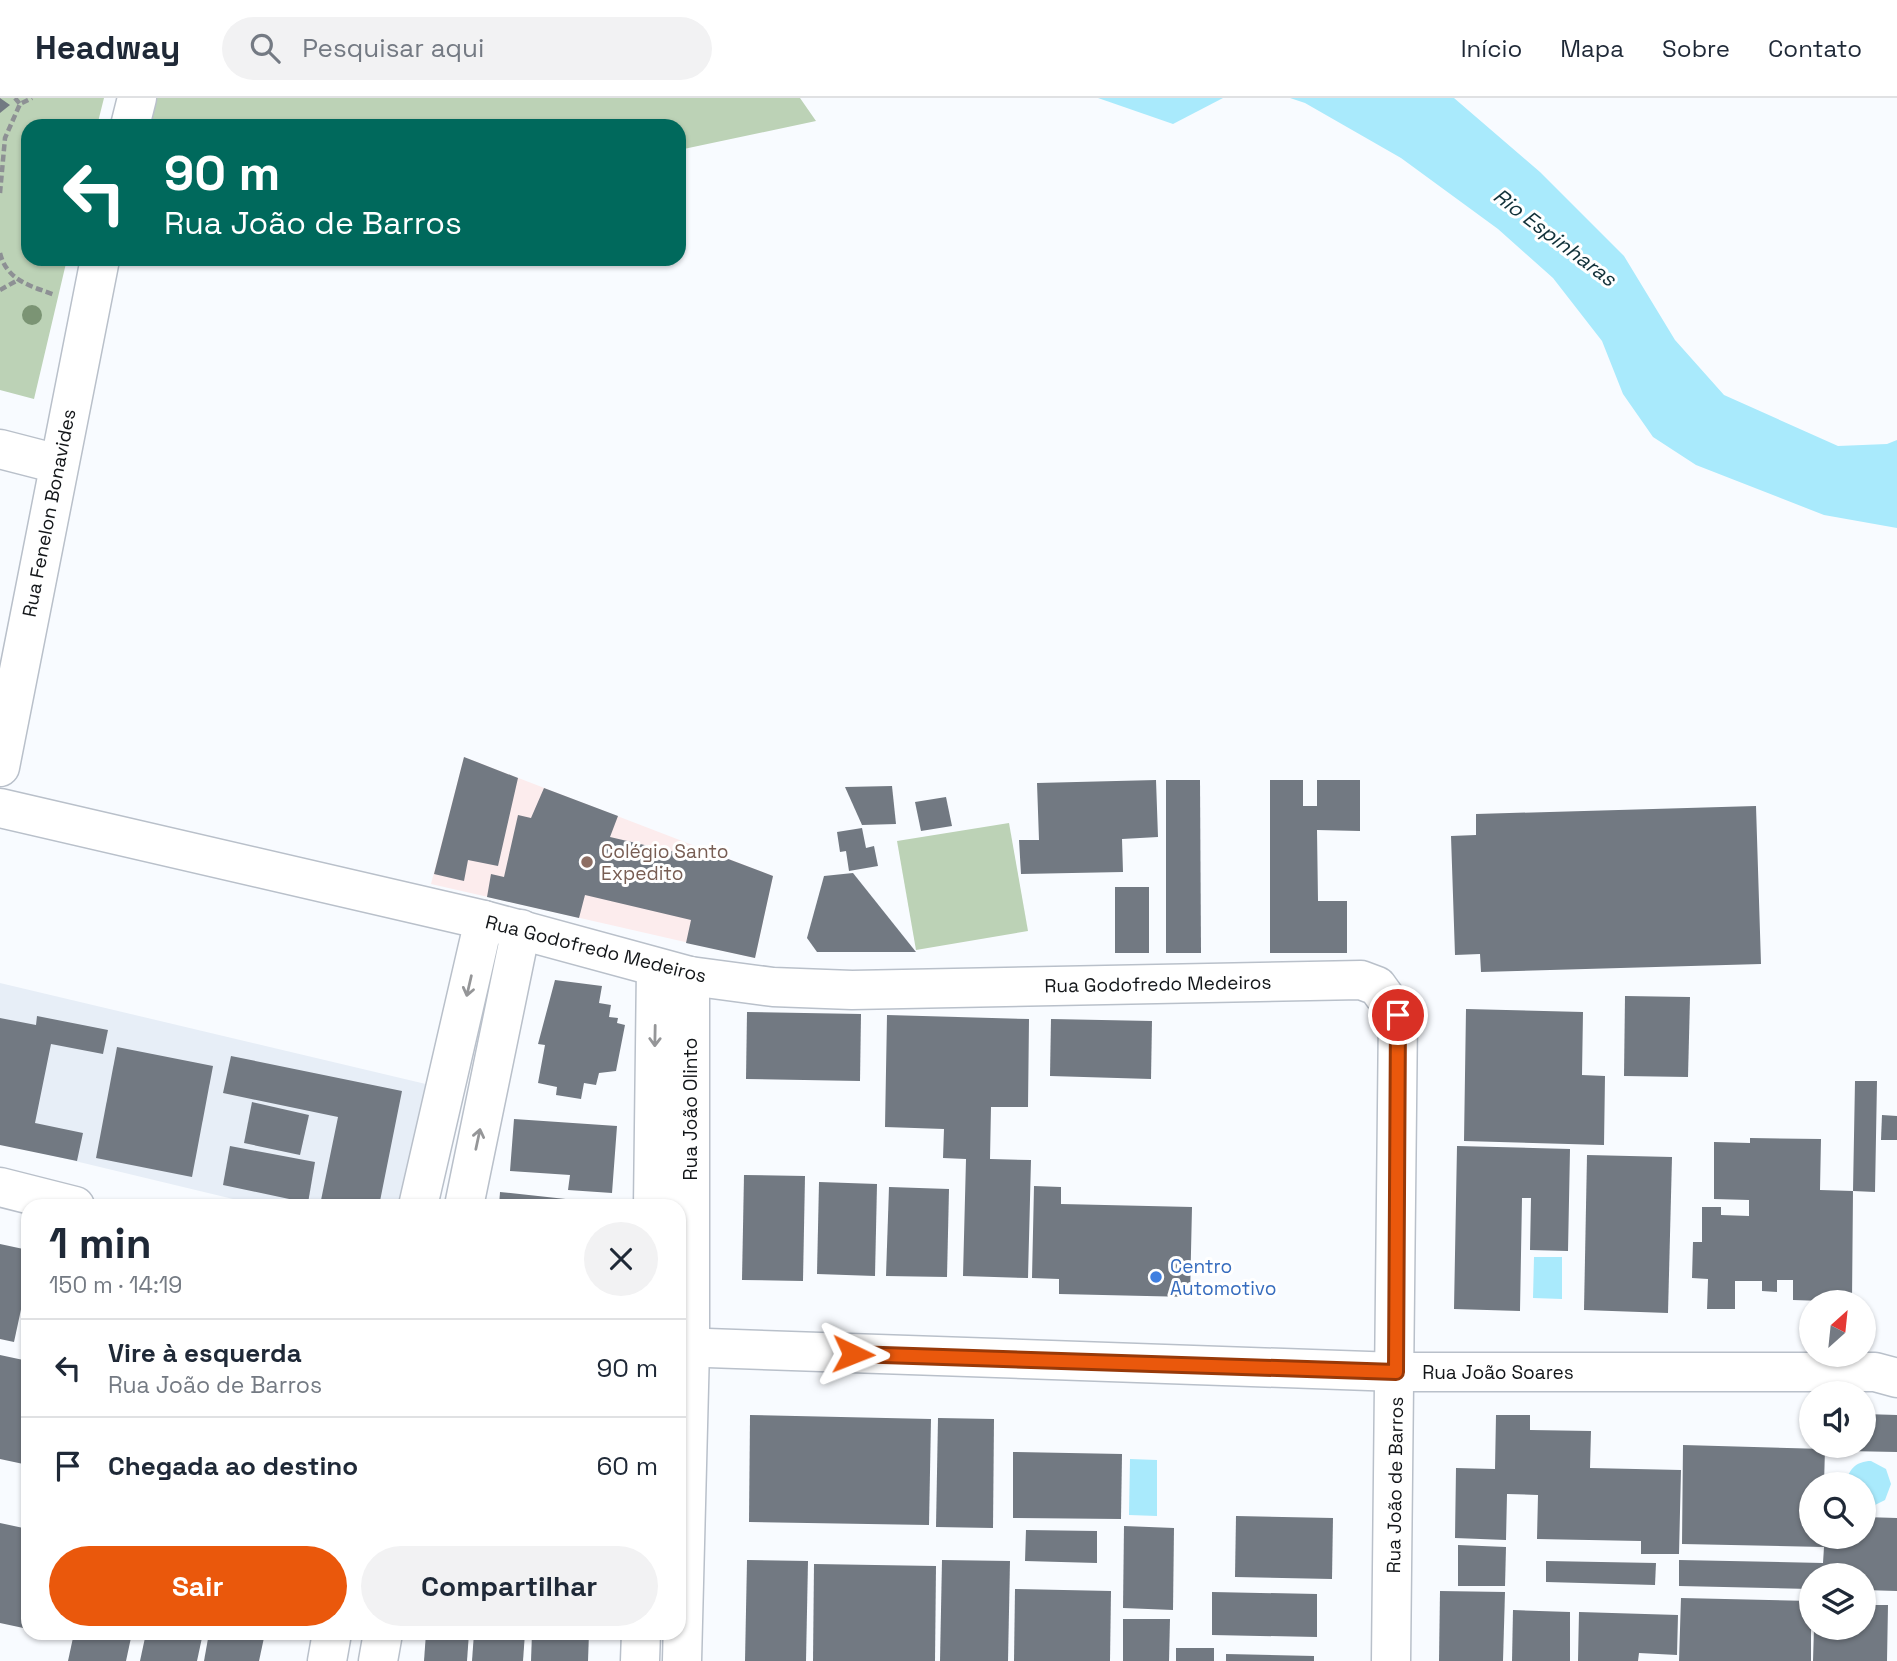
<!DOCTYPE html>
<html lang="pt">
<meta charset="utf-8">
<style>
:root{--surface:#fff;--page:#f2f2f3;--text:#1f2937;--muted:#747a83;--line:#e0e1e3;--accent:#ea580c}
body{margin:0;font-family:"Space Grotesk",sans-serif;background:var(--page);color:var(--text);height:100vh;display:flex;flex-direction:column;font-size:26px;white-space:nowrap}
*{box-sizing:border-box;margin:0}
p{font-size:23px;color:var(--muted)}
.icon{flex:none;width:38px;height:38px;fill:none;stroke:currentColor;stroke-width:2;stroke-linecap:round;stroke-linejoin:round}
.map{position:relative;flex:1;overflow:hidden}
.drawer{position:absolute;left:21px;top:1101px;width:665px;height:441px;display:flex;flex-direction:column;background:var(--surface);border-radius:21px;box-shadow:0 2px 5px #0004}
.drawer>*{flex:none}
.guide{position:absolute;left:21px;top:21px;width:665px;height:147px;border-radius:21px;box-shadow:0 2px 5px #0004;background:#00695c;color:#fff;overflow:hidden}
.needle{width:46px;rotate:27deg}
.tools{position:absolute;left:1799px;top:1192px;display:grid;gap:14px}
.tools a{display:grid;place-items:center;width:77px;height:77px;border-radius:50%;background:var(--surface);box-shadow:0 2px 5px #0004;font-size:35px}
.pin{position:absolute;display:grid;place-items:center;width:60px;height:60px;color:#fff;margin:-30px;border:4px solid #fff;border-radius:50%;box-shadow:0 2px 7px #0007}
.me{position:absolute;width:77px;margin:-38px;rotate:92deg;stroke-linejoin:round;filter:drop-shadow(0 0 5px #0008)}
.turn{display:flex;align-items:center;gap:24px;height:147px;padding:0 28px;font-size:32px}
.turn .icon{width:91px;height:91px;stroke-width:2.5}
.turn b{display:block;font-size:49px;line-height:60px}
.round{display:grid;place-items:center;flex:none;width:74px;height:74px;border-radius:37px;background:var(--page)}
.head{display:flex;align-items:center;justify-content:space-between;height:119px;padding:0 28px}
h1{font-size:42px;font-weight:800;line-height:52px}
.cta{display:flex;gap:14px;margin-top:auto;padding:14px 28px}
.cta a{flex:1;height:80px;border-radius:42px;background:var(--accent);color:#fff;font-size:28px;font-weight:800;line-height:80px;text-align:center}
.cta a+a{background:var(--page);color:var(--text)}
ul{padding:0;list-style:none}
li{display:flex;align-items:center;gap:21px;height:98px;padding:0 28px;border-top:2px solid var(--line)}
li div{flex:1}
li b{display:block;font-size:26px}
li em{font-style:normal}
header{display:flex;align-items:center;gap:42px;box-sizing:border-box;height:98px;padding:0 35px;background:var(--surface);border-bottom:2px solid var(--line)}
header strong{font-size:33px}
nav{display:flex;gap:38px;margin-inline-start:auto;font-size:24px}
.search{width:490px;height:63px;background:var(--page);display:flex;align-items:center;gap:18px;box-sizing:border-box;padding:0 24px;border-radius:38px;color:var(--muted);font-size:26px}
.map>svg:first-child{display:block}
.built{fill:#e7eef7}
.education{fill:#fceced}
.green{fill:#bcd2b6}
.water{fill:#a9eafc}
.building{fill:#727982}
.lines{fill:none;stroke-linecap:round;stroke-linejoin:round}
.minor-casing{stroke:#b9c0ca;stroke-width:41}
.path{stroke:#8d9094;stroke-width:4.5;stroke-dasharray:7 3.5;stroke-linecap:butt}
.minor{stroke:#fff;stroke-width:38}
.tree{fill:#7b9474}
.oneway{stroke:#959698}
.route-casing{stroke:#983908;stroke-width:18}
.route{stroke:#ea580c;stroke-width:12}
.education-dot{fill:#8d6e63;stroke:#fff;stroke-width:2.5}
.shop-dot{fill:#3f7fe0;stroke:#fff;stroke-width:2.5}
.labels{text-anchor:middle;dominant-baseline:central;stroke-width:6;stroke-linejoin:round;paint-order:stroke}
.street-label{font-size:19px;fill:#131619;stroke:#fff}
.education-label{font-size:19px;fill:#785e54;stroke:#fff;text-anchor:start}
.shop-label{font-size:19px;fill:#366cbe;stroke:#fff;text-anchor:start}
.water-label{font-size:21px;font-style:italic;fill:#113139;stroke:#fff}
</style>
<header>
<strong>Headway</strong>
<div class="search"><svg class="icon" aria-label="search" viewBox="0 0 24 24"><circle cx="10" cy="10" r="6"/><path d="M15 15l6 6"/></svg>Pesquisar aqui</div>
<nav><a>Início</a><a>Mapa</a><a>Sobre</a><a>Contato</a></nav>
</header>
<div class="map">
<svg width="1897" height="1563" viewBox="0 0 1897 1563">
<rect width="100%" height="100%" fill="#f8fbff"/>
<path class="built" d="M0,885L430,987L403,1108H262L0,1045Z"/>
<path class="education" d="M464,659L773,778L755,860L431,786Z"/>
<g class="green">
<path d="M0,0H104L97,28H28V161H67L34,301L0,292Z"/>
<path d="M156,0H800L816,23L679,52V28H147Z"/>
<path d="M1009,725L1028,833L916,852L897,743Z"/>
</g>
<g class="water">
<path d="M1098,0H1223L1173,26Z"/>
<path d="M1290,0H1454L1540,74L1624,158L1675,242L1724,297L1838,348L1887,346L1897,342V430L1824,417L1696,367L1653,339L1623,296L1602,243L1553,180L1498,131L1401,60L1305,5Z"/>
<path d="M1534,1159H1562V1201L1533,1200Z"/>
<path d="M1130,1361L1157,1362V1418L1129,1417Z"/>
<path d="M1871,1363L1886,1371L1891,1386L1885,1402L1875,1407H1864V1386H1846C1848,1372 1856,1363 1871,1363Z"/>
</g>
<g class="building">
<path d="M0,0L10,7L0,15Z"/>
<path d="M464,659L518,680L498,768L468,762L464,783L434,776Z"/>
<path d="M1156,682L1158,739L1122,741L1123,774L1021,776L1019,742H1039L1037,685Z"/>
<path d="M1166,682H1200L1201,855H1166Z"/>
<path d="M1270,682H1303V708H1317V682H1360V733L1317,732L1318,803H1347V855H1270Z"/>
<path d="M892,688L896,726L862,727L845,689Z"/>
<path d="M544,690L618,718L610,739L705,761L707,753L773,778L755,860L686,845L691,822L585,797L579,820L487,799L491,776L504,779L518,717L531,720Z"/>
<path d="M946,699L952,728L921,733L915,704Z"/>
<path d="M1756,708L1761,866L1481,874L1480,856L1455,857L1451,738L1476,737V716Z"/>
<path d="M862,730L866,750L874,748L878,768L849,773L846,753L840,754L837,734Z"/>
<path d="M853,775L916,854H817L807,840L824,778Z"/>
<rect x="1115" y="789" width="34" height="66"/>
<path d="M555,882L602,888L599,905L611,907L609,919L618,920L617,925L625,927L616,973L599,975L596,987L584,985L581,1001L556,997L557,989L538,985L545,947L538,946Z"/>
<path d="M1625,898L1690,899L1688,979L1624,978Z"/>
<path d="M1466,911L1583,914L1582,977L1605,978L1604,1047L1464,1043Z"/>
<path d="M747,914L861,916L860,983L746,981Z"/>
<path d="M887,917L1029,921L1028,1009H991L990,1061L1031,1062L1028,1180L963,1178L966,1061L943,1060L944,1031L885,1029Z"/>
<path d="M37,918L108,932L103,956L51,946L35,1025L83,1035L77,1063L0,1047V920L36,927Z"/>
<path d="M1051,921L1152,923L1151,981L1050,978Z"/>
<path d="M117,949L213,968L192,1079L96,1060Z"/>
<path d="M231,958L402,993L379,1108L320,1107L338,1019L223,995Z"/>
<path d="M1855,983H1877L1875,1094L1853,1093L1852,1204L1793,1202V1182H1777V1194L1762,1193V1183H1735V1211H1707L1708,1181L1692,1180L1693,1144H1702V1109H1721V1117L1749,1118V1102L1714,1101V1044L1750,1045V1040L1821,1041L1820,1092L1853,1093Z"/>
<path d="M252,1004L309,1017L300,1057L244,1045Z"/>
<path d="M1882,1017L1897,1018V1042H1881Z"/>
<path d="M514,1021L617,1028L612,1095L568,1092L570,1077L510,1073Z"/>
<path d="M230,1048L315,1064L308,1105L223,1087Z"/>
<path d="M1457,1048L1570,1051L1568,1153L1530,1152L1531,1100H1522L1520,1213L1454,1211Z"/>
<path d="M1587,1057L1672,1059L1668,1215L1584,1212Z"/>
<path d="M744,1077L805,1078L803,1183L742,1182Z"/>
<path d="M819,1084L877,1086L875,1178L817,1176Z"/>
<path d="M1034,1088L1061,1089V1106L1192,1109L1190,1199L1059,1196V1181L1032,1180Z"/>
<path d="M889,1089L949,1091L947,1179L886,1178Z"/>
<path d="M500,1094L584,1103V1108H499Z"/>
<path d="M0,1146L28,1152V1179L14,1244L0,1241Z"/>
<path d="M0,1257L28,1263V1367L0,1361Z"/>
<path d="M1864,1316L1897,1317V1354L1847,1353V1348H1864Z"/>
<path d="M750,1317L931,1321L929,1427L749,1424Z"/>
<path d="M1496,1317H1530V1332L1591,1333L1590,1370L1681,1372L1679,1456H1641V1443L1537,1441L1538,1397L1507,1396L1506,1442L1455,1440L1456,1370L1495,1371Z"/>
<path d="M938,1320L994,1321L993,1430L936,1429Z"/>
<path d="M1683,1347L1825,1351L1824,1386H1811V1438H1864V1419L1897,1420V1493L1864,1492V1477H1811V1491L1679,1488V1462L1823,1465L1824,1449L1682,1446Z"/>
<path d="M1013,1354L1122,1356L1121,1421L1013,1420Z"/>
<path d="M1236,1418L1333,1420L1332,1481L1235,1479Z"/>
<path d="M0,1425L28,1431V1531L0,1525Z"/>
<path d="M1124,1428L1174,1430L1173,1512L1123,1510Z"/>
<path d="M1026,1432L1097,1433V1465L1025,1463Z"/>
<path d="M1458,1447L1506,1449L1505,1488H1458Z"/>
<path d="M747,1462L808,1463L806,1563H745Z"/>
<path d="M942,1462L1010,1463L1008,1563H940Z"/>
<path d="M1546,1463L1656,1465L1655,1487L1546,1484Z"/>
<path d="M814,1466L936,1468L935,1563H813Z"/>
<path d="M1015,1491L1111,1493L1110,1563H1014Z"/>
<path d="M1440,1493L1505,1494L1503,1563H1439Z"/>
<path d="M1212,1494L1317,1496V1539L1212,1537Z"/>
<path d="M1681,1500L1811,1503V1563H1679Z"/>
<path d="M1864,1507H1888L1887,1563H1813L1814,1530H1864Z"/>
<path d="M1513,1512L1570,1514V1563H1512Z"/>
<path d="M1579,1514L1678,1517L1677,1557L1639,1555L1638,1563H1578Z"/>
<path d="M1123,1521H1170L1169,1563H1123Z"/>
<path d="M74,1535H132L126,1563H68Z"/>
<path d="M146,1535H203L197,1563H140Z"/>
<path d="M209,1535H265L259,1563H204Z"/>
<path d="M426,1535H469L467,1563H424Z"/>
<path d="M474,1535H525L523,1563H472Z"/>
<path d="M532,1535H589L588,1563H531Z"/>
<rect x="1176" y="1550" width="38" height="13"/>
<path d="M1226,1556L1314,1558V1563H1226Z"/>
</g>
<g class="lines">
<defs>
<g id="minor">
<path d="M130,28L137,0"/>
<path d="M0,351L58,366"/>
<path d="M0,669L100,161"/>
<path d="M0,710L484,822L690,878L773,889L852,892L1361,882L1377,888L1398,917L1391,1563"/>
<path d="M0,1089L75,1108"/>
<path d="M418,1108L484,822"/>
<path d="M464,1108L521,831"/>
<path d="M653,1108L656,870"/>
<path d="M679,1249L1397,1274H1875L1897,1280"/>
<path d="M327,1563L332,1535"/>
<path d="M378,1563L383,1535"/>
<path d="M640,1563L641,1535"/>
<path d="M682,1563L690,1250V878"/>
</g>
</defs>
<use href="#minor" class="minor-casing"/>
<g class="path">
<path d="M15,0L20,6"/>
<path d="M0,95L5,40L20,6L32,0"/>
<path d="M0,155C7,183 31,188 55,197"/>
<path d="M0,192L16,183"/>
</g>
<use href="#minor" class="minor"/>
</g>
<circle class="tree" cx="32" cy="217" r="10"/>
<defs><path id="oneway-shaft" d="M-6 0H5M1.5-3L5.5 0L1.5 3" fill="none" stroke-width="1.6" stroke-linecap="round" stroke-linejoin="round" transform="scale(1.75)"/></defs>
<g class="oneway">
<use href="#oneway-shaft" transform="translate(469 888) rotate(103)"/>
<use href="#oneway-shaft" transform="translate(655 938) rotate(91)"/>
<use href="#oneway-shaft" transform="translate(478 1041) rotate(-78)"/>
</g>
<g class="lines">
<defs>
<path id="route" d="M853,1256L1396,1274L1398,917"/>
</defs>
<use href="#route" class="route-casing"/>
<use href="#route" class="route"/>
</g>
<circle class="education-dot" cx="587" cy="764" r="7"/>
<circle class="shop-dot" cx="1156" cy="1179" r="7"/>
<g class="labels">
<g class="street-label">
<text transform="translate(49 415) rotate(-79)">Rua Fenelon Bonavides</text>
<text transform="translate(596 851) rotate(14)">Rua Godofredo Medeiros</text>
<text transform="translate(1158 886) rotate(-1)">Rua Godofredo Medeiros</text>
<text transform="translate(690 1011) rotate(-90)">Rua João Olinto</text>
<text x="1498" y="1274">Rua João Soares</text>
<text transform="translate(1395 1387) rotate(-89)">Rua João de Barros</text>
</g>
<g class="education-label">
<text x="601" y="753">Colégio Santo<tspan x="601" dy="22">Expedito</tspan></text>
</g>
<g class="shop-label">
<text x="1170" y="1168">Centro<tspan x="1170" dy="22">Automotivo</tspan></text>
</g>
<g class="water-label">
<text transform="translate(1555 139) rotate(37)">Rio Espinharas</text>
</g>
</g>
</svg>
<div class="tools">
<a><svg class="needle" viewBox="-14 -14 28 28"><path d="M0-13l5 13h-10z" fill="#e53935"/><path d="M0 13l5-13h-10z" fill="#747a83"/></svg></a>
<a><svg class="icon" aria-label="sound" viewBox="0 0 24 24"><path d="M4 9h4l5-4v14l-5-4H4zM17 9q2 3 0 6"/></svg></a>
<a><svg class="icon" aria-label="search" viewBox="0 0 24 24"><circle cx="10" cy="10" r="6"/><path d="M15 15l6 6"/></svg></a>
<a><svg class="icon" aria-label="layers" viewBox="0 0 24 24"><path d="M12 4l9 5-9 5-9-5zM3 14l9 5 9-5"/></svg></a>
</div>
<div class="pin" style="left:1398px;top:917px;background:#d93025"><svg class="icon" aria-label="arrive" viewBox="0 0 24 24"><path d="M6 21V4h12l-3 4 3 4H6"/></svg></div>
<svg class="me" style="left:853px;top:1256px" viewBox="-20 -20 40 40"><path d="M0-17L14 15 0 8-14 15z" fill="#ea580c" stroke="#fff" stroke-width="4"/></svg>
<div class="guide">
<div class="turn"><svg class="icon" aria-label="left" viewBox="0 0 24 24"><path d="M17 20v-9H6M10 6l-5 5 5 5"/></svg><div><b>90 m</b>Rua João de Barros</div></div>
</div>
<section class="drawer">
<div class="head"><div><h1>1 min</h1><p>150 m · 14:19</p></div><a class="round"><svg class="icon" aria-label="close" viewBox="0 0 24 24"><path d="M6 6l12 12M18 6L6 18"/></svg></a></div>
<ul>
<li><svg class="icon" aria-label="left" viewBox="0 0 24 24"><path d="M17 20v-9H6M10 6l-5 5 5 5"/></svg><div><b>Vire à esquerda</b><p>Rua João de Barros</p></div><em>90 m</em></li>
<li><svg class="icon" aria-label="arrive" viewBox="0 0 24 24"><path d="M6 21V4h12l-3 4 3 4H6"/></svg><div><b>Chegada ao destino</b></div><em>60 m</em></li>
</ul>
<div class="cta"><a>Sair</a><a>Compartilhar</a></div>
</section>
</div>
